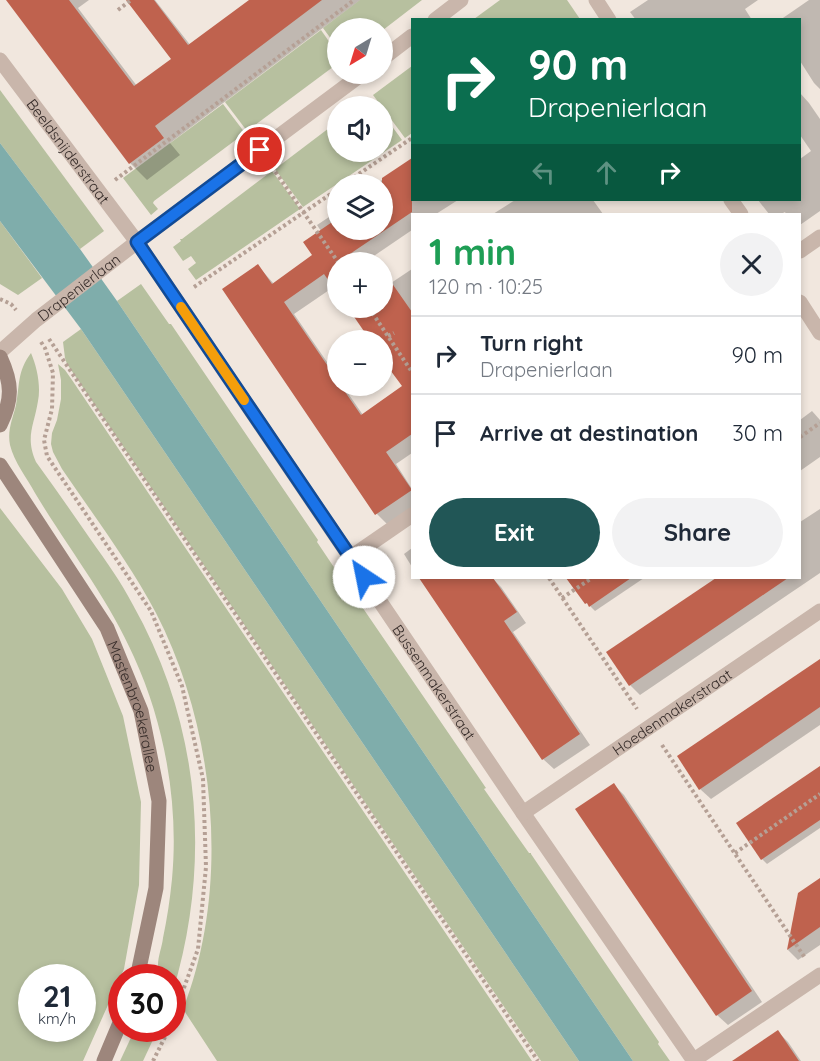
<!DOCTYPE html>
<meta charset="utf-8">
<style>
:root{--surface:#fff;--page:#f2f2f3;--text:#1f2937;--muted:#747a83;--line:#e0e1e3;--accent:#215656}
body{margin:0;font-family:Quicksand,sans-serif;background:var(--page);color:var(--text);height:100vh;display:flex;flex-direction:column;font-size:22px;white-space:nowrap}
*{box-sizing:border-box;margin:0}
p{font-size:20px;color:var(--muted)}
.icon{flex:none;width:33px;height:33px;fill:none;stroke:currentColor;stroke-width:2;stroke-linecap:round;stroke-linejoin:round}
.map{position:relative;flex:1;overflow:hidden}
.sheet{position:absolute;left:411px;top:213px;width:390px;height:366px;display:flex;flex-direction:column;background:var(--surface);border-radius:0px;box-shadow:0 3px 9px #0003}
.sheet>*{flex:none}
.hud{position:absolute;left:411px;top:18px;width:390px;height:183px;border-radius:0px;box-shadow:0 3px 9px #0003;background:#0b6e4f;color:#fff;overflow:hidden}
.needle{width:39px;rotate:218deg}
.fabs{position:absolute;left:327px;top:18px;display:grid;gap:12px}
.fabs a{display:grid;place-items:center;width:66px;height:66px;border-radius:50%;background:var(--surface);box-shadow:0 3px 9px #0003;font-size:30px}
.speed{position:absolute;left:18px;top:964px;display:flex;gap:12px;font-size:30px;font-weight:700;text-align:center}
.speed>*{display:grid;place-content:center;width:78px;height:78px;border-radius:50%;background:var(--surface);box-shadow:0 3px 9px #0003;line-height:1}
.speed small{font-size:15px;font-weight:400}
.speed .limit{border:9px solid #d22;background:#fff;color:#111}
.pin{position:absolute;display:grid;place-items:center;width:51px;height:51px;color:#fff;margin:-26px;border:3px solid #fff;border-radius:50%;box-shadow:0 2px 6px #0007}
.me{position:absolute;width:66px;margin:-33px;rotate:326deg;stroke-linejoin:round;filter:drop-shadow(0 0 4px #0008)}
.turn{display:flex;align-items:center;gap:21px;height:126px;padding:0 18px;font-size:27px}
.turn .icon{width:78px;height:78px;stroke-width:2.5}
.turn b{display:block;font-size:42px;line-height:51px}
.lanes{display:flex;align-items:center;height:57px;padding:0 18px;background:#0003;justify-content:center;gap:30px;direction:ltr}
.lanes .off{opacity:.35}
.round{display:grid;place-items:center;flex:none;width:63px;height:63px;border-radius:32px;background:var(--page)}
.overview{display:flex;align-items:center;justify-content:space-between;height:102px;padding:0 18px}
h1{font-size:36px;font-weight:800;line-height:45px;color:#1e9e55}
.primary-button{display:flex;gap:12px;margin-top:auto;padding:12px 18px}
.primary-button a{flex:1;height:69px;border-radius:36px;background:var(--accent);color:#fff;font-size:24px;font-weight:800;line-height:69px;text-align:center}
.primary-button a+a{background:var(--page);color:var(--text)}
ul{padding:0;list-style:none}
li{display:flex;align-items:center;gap:18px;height:78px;padding:0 18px;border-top:2px solid var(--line)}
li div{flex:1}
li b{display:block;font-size:22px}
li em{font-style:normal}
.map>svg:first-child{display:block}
.green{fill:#b7c09f;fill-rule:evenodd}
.water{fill:#7fadab}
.shadow{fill:#0003}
.building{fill:#bf624e}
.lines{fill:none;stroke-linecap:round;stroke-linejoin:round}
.path{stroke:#b5a095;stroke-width:4;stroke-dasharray:3 3;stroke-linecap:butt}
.minor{stroke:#c9b6ab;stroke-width:15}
.secondary{stroke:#9d867c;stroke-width:15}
.route-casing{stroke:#114b97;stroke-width:15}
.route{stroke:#1a73e8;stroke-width:10}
.slow{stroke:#f59e0b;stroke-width:10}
.labels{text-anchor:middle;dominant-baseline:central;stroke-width:6;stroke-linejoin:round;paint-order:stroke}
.street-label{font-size:15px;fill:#372d2a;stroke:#f9f1eb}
</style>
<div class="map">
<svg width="820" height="1061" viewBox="0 0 820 1061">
<rect width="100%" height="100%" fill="#f1e7de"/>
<g class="green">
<path d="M360,0H422L383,30L382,28H338L337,47L323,28Z"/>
<path d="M500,0H567L580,19H474Z"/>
<path d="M321,30L337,53V64L247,131L225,102Z"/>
<path d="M412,66V133L405,138L373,95Z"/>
<path d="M0,90L104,231L80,249L0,143Z"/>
<path d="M223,104L245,133L154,201L153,203L158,209L151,215L123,178Z"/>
<path d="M383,114L402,140L303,207L275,169L337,122L338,152H382Z"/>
<path d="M272,171L300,209L196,280L188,269L196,263L191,256L183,261L173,247L181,241L180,239H182Z"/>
<path d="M0,221L42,278L18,295L0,284Z"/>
<path d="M141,284L169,324H171L318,540L317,542L354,597L357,596L356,598L486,788L484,789L529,853H531V854L659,1042L658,1044L670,1061H633L117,301Z"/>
<path d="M81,329L579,1061H541L67,364L65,358L63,342Z"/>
<path d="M31,353C37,367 41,386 38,401C34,426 25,437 36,462C55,488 73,514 91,540C106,561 121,582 133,605C200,724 212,861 173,991L172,978H161C160,974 158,969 158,965C158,956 162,947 163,938C167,919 170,899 172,879C179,805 165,725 134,657C108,598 68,548 35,493C27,478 14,462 10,445C7,430 13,418 16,405C20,384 17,372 31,353Z"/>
<path d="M58,364L65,370L72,380L532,1061H217L183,1009C231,887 216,729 156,613C129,562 94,516 62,469L53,452L51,444L52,433L57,420L61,399V380Z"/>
<path d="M0,508L62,589L92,639L123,716L141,802L139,885L124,969L83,1061H0ZM32,978H82V1029H32Z"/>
<path d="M135,1029H158L143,1061H120Z"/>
</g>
<path class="water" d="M0,143L80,249L117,301L633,1061H579L81,329L0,221Z"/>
<g class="shadow">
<path d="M7,0H89L78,8L137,86L173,59L128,0H155L191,46L251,0H360L170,143L180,155L147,180L130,163Z"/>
<path d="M648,0H758L745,9L752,20H636L630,12Z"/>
<path d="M809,0H820V89L814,83L800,61V20H780Z"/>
<path d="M800,93L809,103L820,119V211L800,225V214H786L785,212L781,214H769L758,200H800V159L811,151L800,135Z"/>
<path d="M412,160V200H458L436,214H412V230L365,262H338V284L294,314L338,378V386H343L363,415L403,387L382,340H371L351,311L356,308H382V289L412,269V453L396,464L412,489V508L388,525L377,514L224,290L258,266L274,284L314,256L321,231L317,225L338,211V230H382V184H376Z"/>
<path d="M515,200H593L603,214H570L569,213L566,214H493Z"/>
<path d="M812,411L820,420V457L800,471V420Z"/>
<path d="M820,509V573L640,695L630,685L608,652L719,578H800V522Z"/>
<path d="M412,548V567L404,554Z"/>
<path d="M420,578H476L480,584L492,578L501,587L526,623L513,632L590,745L554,769L543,759Z"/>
<path d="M568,578H644L595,611L587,603Z"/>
<path d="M820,661V725L711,799L700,789Z"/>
<path d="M820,768V828L767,864L762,859Z"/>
<path d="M614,785L624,795L762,1002L728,1025L717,1015Z"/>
<path d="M820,880V945L798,960L788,950L799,894Z"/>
<path d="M778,1032L788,1042L801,1061H748Z"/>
</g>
<g class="building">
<path d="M6,0H69L134,86L171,59L126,0H154L188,45L249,0H322L155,126L164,138L129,164Z"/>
<path d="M412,158V212L338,262V294L324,274L284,302L338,381V386H341L361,415L402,386L382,359V340H370L348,308H382V269L412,312V434L386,452L412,490L375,515L222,289L258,264L272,284L312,255L303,242L338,218V230H382V178Z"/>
<path d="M419,578H493L517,612L504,621L580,734L542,760Z"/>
<path d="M566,578H631L589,607L587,603L585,604Z"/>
<path d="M716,578H788L629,686L606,652Z"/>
<path d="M820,659V707L699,790L677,756Z"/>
<path d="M820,766V820L761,860L736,823Z"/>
<path d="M614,783L752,991L716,1016L575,809Z"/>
<path d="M820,878V927L787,950L798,893Z"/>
<path d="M778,1030L799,1061H732Z"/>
</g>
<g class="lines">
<g class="path">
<path d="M118,10L131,0"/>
<path d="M272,167L338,262"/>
<path d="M115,180L354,0"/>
<path d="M344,184L412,138"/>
<path d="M194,287L338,189"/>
<path d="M0,299L11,304L16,310"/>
<path d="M369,308L412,372"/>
<path d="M388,336L394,333"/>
<path d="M49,339L538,1061"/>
<path d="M41,342L45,348L53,373L52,409L44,440L47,456L151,611L182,686L203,779L206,867L198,949L172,1021"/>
<path d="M800,437L820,423"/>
<path d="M549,578L637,709"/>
<path d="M562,598L592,578"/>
<path d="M662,745L805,958"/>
<path d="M735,853L820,794"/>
<path d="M153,1061L169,1029"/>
</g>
<g class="minor">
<path d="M596,0L609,20"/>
<path d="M435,20L461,0"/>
<path d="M382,59L412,36"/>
<path id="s1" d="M0,60L137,242L523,813L694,1061"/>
<path d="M731,200L741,214"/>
<path d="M800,251L820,237"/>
<path d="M800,302L820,333"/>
<path id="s2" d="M0,352L36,320L137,242L362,74"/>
<path d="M351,557L412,515"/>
<path id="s3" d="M523,813L820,611"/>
<path d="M694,1060L820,975"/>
</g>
<g class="secondary">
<path d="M0,357C12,383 13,399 0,425"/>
<path id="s4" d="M0,465L107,628L141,711L159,801L156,888L137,978"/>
<path d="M104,1061L122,1018"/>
</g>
</g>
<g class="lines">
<defs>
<path id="route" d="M260,150L137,242L364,577"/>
</defs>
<use href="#route" class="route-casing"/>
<use href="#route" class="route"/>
<path class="slow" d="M181,307L244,400"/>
</g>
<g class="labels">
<g class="street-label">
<text stroke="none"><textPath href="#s1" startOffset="114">Beeldsnijderstraat</textPath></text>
<text stroke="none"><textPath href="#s2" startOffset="102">Drapenierlaan</textPath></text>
<text stroke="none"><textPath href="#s1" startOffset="759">Bussenmakerstraat</textPath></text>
<text stroke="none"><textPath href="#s4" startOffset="278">Mastenbroekerallee</textPath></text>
<text stroke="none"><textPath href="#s3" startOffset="180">Hoedenmakerstraat</textPath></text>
</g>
</g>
</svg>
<div class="fabs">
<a><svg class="needle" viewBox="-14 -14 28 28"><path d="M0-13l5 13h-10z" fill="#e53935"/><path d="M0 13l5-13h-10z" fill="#747a83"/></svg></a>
<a><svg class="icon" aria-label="sound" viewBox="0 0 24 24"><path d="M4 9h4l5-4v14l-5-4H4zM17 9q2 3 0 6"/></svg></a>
<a><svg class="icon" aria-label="layers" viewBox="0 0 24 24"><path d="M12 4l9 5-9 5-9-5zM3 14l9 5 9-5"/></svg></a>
<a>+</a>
<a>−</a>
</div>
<div class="speed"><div>21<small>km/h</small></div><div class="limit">30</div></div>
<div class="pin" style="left:260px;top:150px;background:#d93025"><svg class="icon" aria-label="arrive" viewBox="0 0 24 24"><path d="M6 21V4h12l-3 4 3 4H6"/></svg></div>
<svg class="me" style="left:364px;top:577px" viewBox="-20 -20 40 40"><circle r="19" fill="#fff"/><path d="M0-13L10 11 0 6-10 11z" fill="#1a73e8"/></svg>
<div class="hud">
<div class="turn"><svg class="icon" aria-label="right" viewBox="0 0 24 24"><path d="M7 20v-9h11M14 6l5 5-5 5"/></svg><div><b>90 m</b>Drapenierlaan</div></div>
<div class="lanes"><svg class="icon off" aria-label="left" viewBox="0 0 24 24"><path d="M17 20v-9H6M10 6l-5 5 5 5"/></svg><svg class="icon off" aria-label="ahead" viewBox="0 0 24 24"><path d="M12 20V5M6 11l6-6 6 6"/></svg><svg class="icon" aria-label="right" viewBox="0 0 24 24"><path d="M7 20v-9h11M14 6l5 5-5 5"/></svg></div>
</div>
<section class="sheet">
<div class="overview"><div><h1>1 min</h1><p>120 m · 10:25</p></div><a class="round"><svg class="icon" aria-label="close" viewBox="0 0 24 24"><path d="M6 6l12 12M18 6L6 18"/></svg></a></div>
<ul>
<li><svg class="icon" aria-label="right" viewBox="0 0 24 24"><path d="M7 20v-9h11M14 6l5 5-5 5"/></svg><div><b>Turn right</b><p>Drapenierlaan</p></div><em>90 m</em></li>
<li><svg class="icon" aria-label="arrive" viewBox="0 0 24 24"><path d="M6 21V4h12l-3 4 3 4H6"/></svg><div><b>Arrive at destination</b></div><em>30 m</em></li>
</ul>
<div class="primary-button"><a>Exit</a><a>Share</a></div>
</section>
</div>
